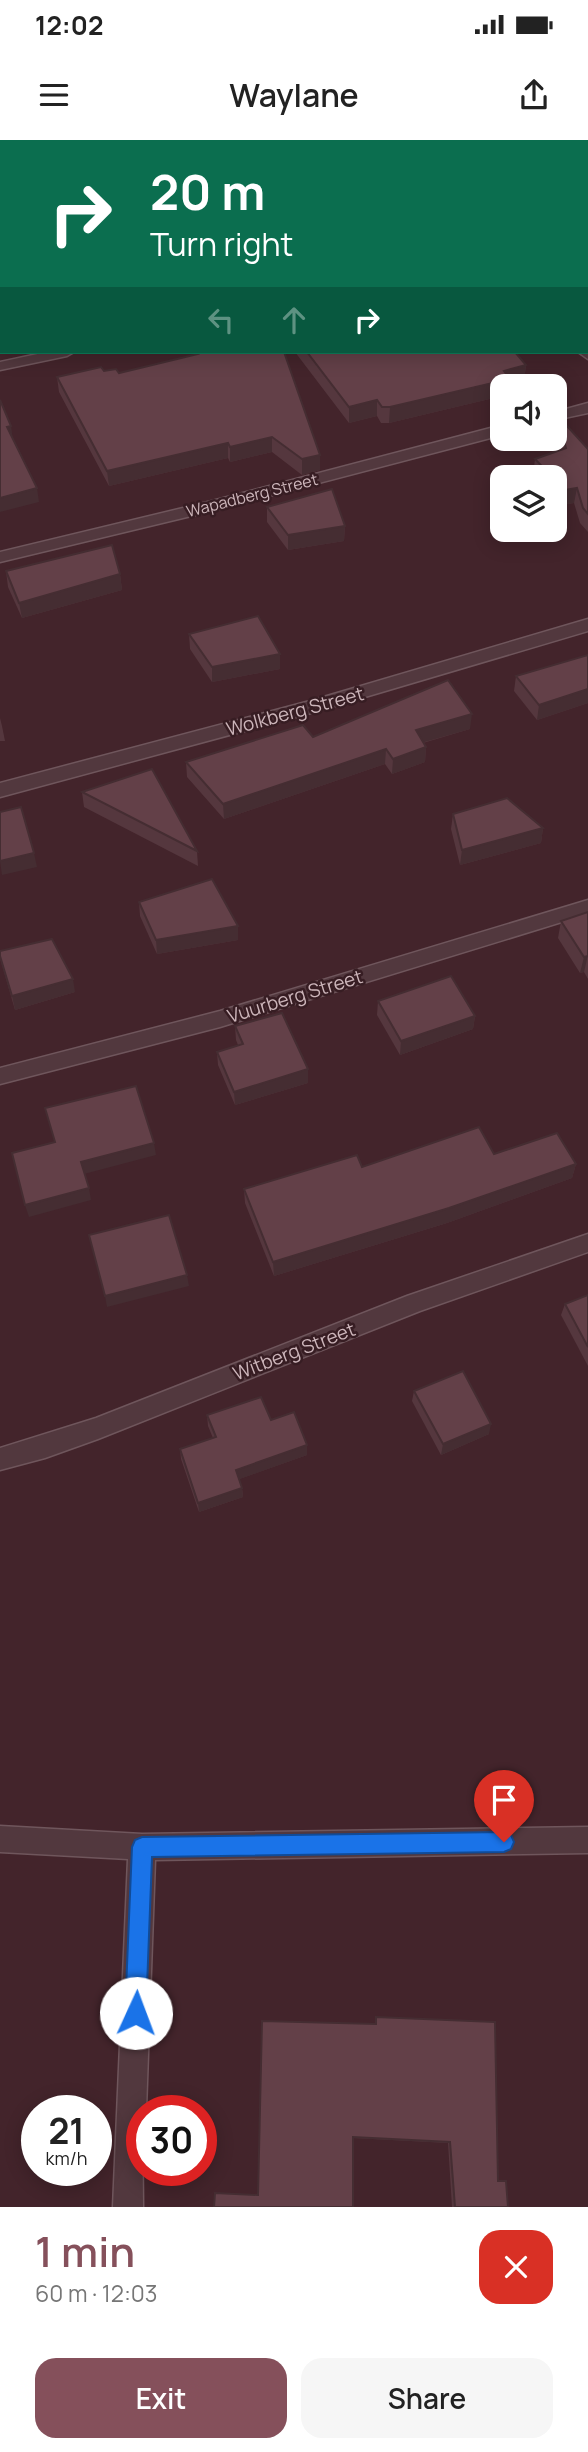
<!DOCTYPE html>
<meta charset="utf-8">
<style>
:root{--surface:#fff;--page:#f6f6f6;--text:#222;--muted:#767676;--accent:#85505b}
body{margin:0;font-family:Manrope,sans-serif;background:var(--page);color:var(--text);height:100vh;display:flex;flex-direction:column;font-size:26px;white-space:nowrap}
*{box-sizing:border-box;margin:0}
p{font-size:23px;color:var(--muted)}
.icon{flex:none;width:38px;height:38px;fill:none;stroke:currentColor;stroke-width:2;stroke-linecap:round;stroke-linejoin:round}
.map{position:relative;height:2067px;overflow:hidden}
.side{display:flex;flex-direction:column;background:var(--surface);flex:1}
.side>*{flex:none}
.banner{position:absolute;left:0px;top:0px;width:588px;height:214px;box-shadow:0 4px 18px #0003;background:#0b6e4f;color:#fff;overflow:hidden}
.fabs{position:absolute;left:490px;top:234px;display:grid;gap:14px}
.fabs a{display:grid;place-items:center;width:77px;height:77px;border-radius:14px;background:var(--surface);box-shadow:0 4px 18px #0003;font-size:35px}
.speed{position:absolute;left:21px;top:1955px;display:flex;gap:14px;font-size:35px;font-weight:700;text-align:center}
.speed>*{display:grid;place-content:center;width:91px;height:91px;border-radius:50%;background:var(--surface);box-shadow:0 4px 18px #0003;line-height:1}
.speed small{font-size:18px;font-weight:400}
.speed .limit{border:10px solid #d22;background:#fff;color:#111}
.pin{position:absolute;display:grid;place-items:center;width:60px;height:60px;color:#fff;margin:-72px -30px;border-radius:50% 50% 50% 0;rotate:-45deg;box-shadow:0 0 7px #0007}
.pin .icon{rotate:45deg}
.me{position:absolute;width:77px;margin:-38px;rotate:2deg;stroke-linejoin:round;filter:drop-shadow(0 0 5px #0008)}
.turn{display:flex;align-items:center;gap:24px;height:147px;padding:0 35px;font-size:32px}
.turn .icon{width:91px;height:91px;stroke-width:2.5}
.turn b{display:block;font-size:49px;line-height:60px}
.lanes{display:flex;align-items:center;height:66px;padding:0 35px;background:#0003;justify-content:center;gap:35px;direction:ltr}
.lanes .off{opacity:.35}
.round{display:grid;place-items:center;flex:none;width:74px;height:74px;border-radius:21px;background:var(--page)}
.summary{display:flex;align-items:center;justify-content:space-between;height:119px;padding:0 35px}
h1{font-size:42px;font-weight:600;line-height:52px;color:var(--accent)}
.cta{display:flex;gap:14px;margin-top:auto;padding:14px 35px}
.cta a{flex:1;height:80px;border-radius:21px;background:var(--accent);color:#fff;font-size:28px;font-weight:600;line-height:80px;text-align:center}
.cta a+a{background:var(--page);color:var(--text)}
.status{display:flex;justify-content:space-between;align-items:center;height:49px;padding:0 35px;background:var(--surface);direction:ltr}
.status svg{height:19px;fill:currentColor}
header{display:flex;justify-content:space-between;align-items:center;height:91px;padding:0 35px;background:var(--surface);font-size:32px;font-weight:600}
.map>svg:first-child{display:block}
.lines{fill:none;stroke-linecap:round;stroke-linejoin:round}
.minor-casing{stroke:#6f565c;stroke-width:3}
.minor{fill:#52383e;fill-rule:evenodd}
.wall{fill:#55373e}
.shaded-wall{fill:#452d32}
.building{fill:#634048;stroke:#452d32;stroke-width:2}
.route{fill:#1a73e8;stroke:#114b97;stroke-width:2}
.labels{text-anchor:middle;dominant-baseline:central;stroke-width:5;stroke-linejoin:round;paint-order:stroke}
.far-street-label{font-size:16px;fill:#ccb5ba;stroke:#371d23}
.street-label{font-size:19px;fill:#ccb5ba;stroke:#371d23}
</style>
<div class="status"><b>12:02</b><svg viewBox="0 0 49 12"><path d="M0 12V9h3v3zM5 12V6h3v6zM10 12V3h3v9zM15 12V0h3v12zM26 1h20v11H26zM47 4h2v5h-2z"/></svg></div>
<header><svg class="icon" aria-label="menu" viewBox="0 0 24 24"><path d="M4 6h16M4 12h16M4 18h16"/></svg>Waylane<svg class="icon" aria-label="share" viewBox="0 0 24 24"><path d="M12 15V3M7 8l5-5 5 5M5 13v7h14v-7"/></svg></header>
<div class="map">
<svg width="588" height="2067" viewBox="0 0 588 2067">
<rect width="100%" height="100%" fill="#43242b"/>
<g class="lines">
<defs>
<g id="minor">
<rect x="586" y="89" width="2" height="8"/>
<path d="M586,208H588V219L578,212H586Z"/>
<path d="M47,212H74L67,216L0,230V222Z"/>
<path d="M588,263V273L555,280V272Z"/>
<path d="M502,285V295L212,371L0,422V412L212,361Z"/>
<path d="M588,479V491L311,573L0,657V643L310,561Z"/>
<path d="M588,760V774L220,887L0,944V928L220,871Z"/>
<path d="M588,1094V1112L420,1171L98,1299L45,1318L0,1330V1308L96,1278L407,1156Z"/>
<path d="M0,1686L142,1694L588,1687V1713L155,1720L146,1970H142L143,2067H113L128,1719L0,1712Z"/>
</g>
</defs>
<use href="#minor" class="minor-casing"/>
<use href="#minor" class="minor"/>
</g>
<g class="wall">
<path d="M193,212H284L320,330L302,335L272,312L230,322L228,318L109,346L59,252L57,237L104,231L119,233L193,215Z"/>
<path d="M295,212H515L526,225L524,241L502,247V256L389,283H381L377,276L349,283Z"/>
<path d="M557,275L588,309V392L580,383L574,363L562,365L555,357V338H536L533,335L535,319L560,310L555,290Z"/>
<path d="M267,367L345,386L344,401L288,410L267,382Z"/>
<path d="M6,431L120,434L122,450L22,478L8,447Z"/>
<path d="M189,494L280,529L212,542L190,509Z"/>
<path d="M588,515V563L537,580L514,551L516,536Z"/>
<path d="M0,578L2,586L5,601H0Z"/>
<path d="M470,589L423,603L426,607L425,622L392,634L385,624L224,679L187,637L186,622L313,597Z"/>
<path d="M82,652L197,711L198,726L84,667Z"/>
<path d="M453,674L543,688L541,703L460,725L451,689Z"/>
<path d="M139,762L238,786V800L157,814L140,776Z"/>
<path d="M588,772V839L584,832L580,833L558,798L561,781Z"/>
<path d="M0,818L75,852L15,870Z"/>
<path d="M378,861L475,876L473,889L400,915L377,875Z"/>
<path d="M235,886L308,943L235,965L218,925L217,912L238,905L236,900Z"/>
<path d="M494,1014L576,1024L572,1038L447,1083L274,1136L245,1063L244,1049L362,1027Z"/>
<path d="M588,1155V1226L561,1175L565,1164Z"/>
<path d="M414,1251L489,1294L441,1315L412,1261Z"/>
<path d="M207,1275L307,1315L239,1339L242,1348L243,1357L199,1372L181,1319L180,1309L213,1298L208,1286Z"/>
<path d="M376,1877L498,2041L508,2067H452L448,2003L353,1998L258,2055L375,1884Z"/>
</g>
<g class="shaded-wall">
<path d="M586,37H588V48L586,49Z"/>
<path d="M2,179V192L0,193V180Z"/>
<path d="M526,225L524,241L510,244L509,247H502V256L389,283L390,267L504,231Z"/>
<path d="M377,260V276L349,283V267Z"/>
<path d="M11,286L13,300L7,287Z"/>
<path d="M272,297V312L230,322V307Z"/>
<path d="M228,303V318L109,346L107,331Z"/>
<path d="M320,315V330L302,335V319Z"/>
<path d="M37,348L39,362L0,372V358Z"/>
<path d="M577,348L574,363L562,365L565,350Z"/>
<path d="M345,386L344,401L288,410V395Z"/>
<path d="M120,434L122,450L22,478L19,463Z"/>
<path d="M280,514V529L212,542V527Z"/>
<path d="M588,549V563L537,580L539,565Z"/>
<path d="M472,574L470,589L414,605L416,590Z"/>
<path d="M426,607L425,622L392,634L393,619Z"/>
<path d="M386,609L385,624L224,679L223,664Z"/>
<path d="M543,688L541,703L460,725L462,710Z"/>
<path d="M34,713L37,727L2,735L0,721Z"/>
<path d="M238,786V800L157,814L156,800Z"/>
<path d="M588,815L584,832L580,833L584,817Z"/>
<path d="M73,839L75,852L15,870L12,856Z"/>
<path d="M475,876L473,889L400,915L401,901Z"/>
<path d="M308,929V943L235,965L234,952Z"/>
<path d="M154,1003L156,1015L84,1034L81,1022Z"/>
<path d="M576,1024L572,1038L447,1083L274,1136L273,1122Z"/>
<path d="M89,1048L91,1060L29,1077L25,1065Z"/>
<path d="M187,1135L189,1146L107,1167L105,1156Z"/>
<path d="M491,1284L489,1294L441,1315L443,1304Z"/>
<path d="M307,1305V1315L237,1340L236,1330Z"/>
<path d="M242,1348L243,1357L199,1372L198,1363Z"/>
</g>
<g class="building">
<path d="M0,0H588V37H586V2H2V62L0,56Z"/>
<path d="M2,67V179L0,180V68Z"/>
<path d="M196,212H284L320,315L302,319L272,297L230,307L228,303L107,331L57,237L101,227L104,231L116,229L119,233L198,214Z"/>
<path d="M307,212H515L526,225L504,231L510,239L390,267H382L377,260L349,267Z"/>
<path d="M0,260L11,286L7,287L37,348L0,358Z"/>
<path d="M557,275L588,309V374L583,368L577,348L565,350L555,339V338H553L535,319L566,308Z"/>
<path d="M332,349L345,386L288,395L267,367Z"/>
<path d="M112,405L120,434L19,463L6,431Z"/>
<path d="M258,476L280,514L212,527L189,494Z"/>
<path d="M588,515V549L539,565L516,536Z"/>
<path d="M448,540L472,574L416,590L426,607L393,619L386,609L223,664L186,622L303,585L313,597Z"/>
<path d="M152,629L197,711L82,652Z"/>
<path d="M507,658L543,688L462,710L453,674Z"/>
<path d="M21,667L34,713L0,721V672Z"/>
<path d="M212,739L238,786L156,800L139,762Z"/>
<path d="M588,772V816L584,817L561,781Z"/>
<path d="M52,799L73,839L12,856L0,816V811Z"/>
<path d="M451,836L475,876L401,901L378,861Z"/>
<path d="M282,873L308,929L234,952L217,912L243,904L235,886Z"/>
<path d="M136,946L154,1003L81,1022L89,1048L25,1065L12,1013L55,1002L45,968Z"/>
<path d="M479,987L494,1014L557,993L576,1024L449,1068L273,1122L244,1049L357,1015L362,1027Z"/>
<path d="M169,1075L187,1135L105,1156L89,1095Z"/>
<path d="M588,1155V1207L565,1164Z"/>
<path d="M463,1231L491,1284L443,1304L414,1251Z"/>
<path d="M261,1257L271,1280L294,1272L307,1305L236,1330L242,1348L198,1363L180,1309L216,1297L207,1275Z"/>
<path d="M376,1877L495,1882L498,2041H506L508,2067H455L450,2002L353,1997V2067H214L215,2053L258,2055L262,1881L376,1884Z"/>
</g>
<path class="route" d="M504,1692L511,1695L514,1702L511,1709L504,1712L152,1717L146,1873L143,1881L136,1884L128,1881L125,1873L132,1707L135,1700L142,1697Z"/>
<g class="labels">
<g class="far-street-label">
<text transform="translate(252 355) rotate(-14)">Wapadberg Street</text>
</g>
<g class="street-label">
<text transform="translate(295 571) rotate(-15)">Wolkberg Street</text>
<text transform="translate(295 856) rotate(-17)">Vuurberg Street</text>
<text transform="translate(294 1211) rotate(-21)">Witberg Street</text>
</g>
</g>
</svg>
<div class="fabs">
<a><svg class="icon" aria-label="sound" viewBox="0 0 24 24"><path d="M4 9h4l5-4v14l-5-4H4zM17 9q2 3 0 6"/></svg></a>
<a><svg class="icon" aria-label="layers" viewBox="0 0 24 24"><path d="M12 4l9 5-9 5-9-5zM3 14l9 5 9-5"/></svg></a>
</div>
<div class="speed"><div>21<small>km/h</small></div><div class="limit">30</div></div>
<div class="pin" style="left:504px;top:1702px;background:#d93025"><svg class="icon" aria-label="arrive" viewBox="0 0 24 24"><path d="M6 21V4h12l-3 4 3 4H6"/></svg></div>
<svg class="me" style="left:136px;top:1873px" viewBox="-20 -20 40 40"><circle r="19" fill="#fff"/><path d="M0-13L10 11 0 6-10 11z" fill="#1a73e8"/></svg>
<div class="banner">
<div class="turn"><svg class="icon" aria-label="right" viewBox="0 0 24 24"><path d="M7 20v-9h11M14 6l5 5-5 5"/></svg><div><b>20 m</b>Turn right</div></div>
<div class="lanes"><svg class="icon off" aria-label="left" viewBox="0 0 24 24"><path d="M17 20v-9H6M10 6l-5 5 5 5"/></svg><svg class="icon off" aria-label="ahead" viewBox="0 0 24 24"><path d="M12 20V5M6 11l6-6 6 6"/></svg><svg class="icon" aria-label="right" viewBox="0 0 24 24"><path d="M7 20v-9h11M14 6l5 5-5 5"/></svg></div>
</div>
</div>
<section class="side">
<div class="summary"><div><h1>1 min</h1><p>60 m · 12:03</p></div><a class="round" style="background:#d93025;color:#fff"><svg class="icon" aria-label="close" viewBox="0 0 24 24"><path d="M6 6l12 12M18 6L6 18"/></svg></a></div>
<div class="cta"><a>Exit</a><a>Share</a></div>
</section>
